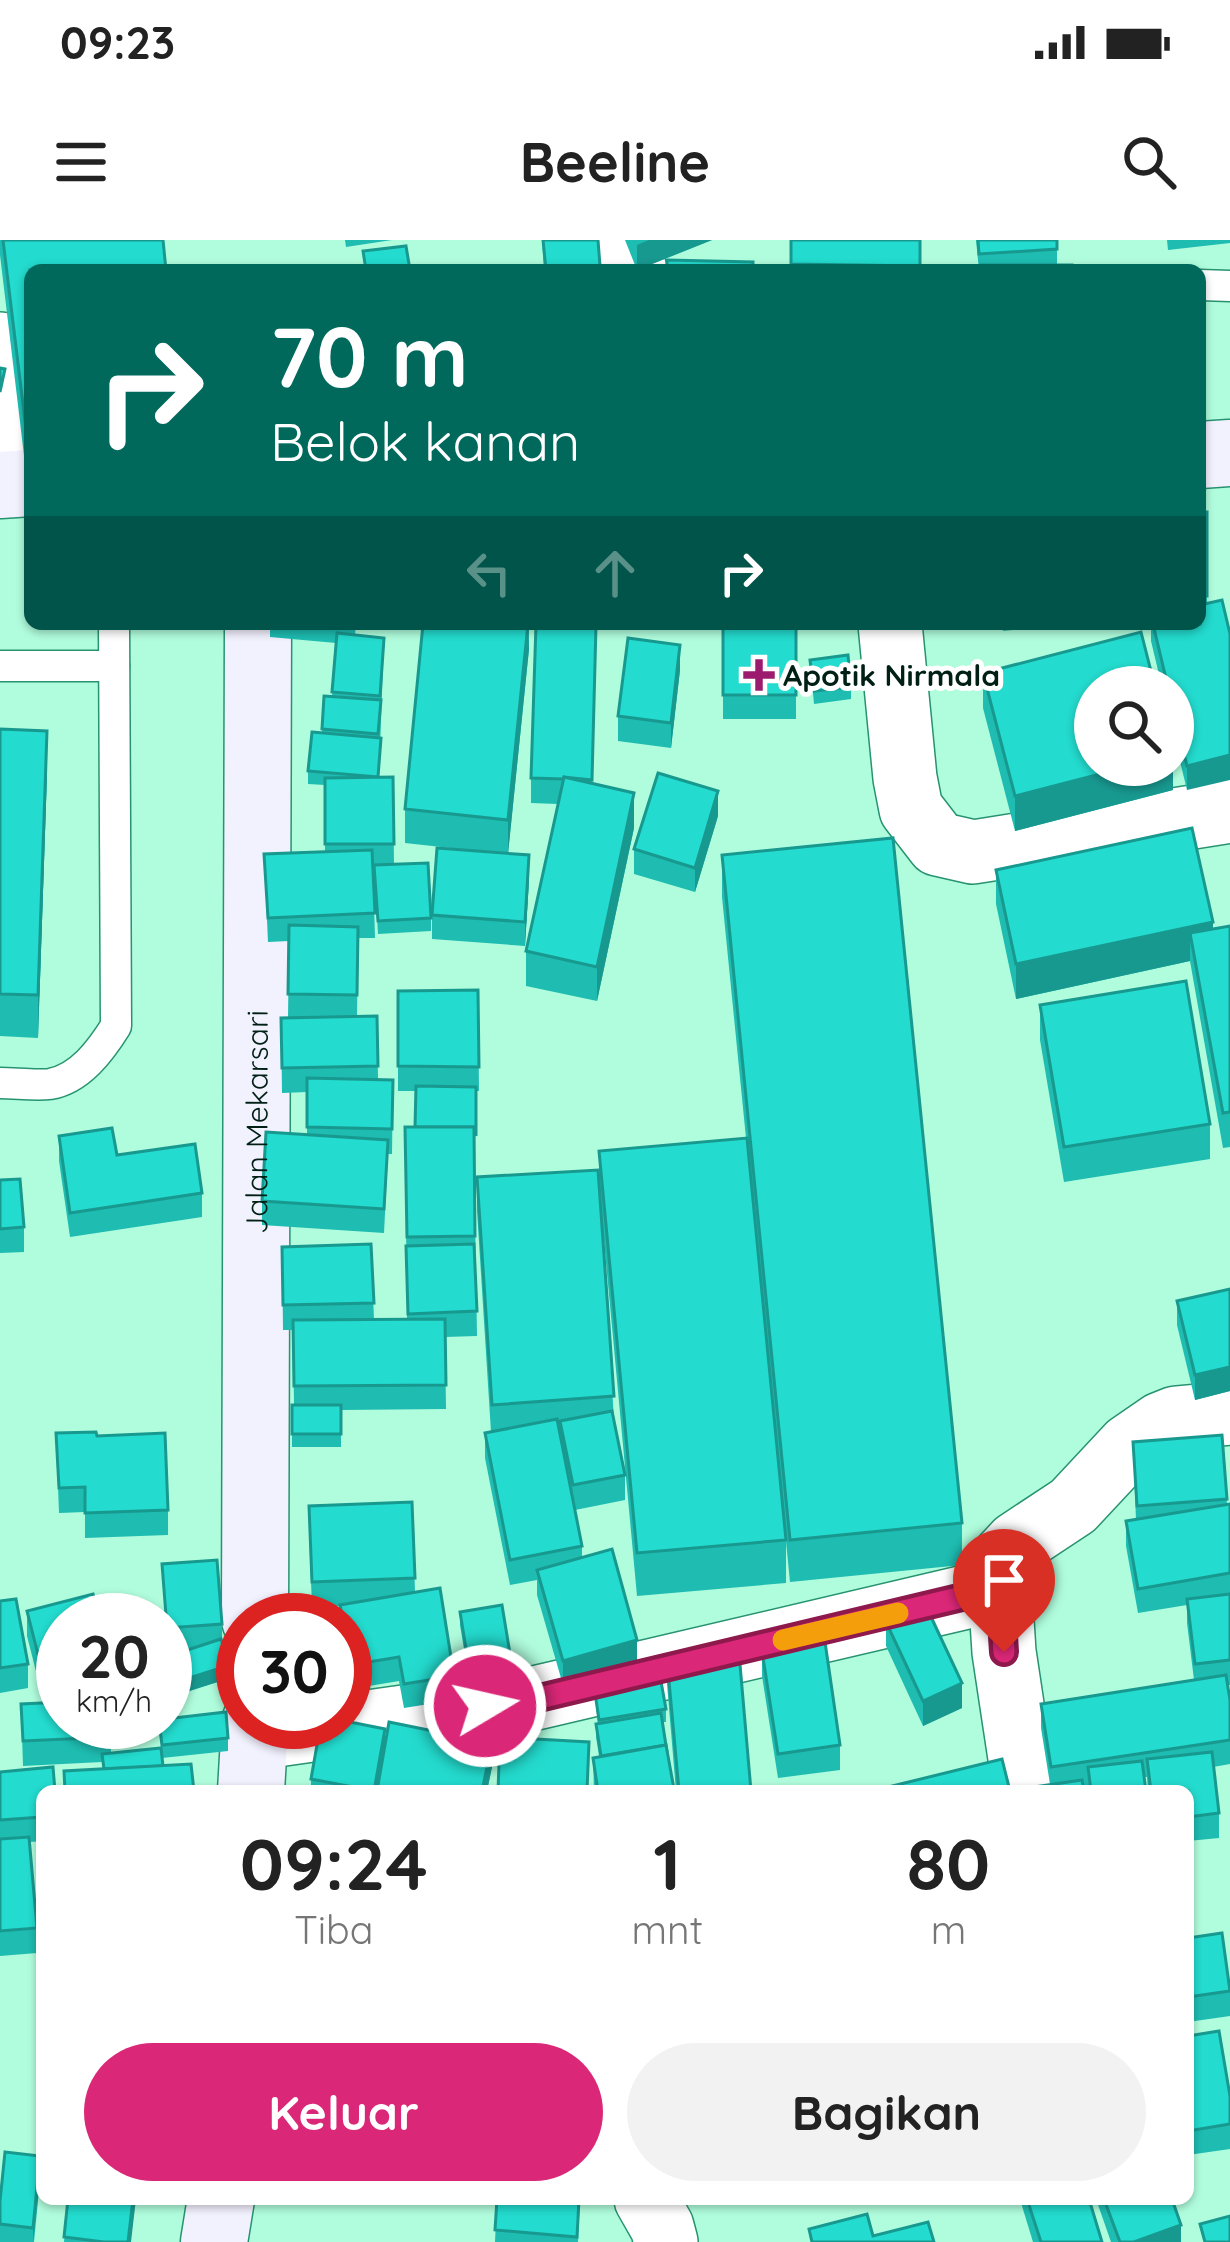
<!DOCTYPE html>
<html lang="id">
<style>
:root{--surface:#fff;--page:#f2f2f2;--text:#222;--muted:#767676;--accent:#db2777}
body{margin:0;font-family:Quicksand,sans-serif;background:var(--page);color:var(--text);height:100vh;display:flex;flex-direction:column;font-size:45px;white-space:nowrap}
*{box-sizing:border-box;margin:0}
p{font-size:39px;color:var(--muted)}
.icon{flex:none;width:66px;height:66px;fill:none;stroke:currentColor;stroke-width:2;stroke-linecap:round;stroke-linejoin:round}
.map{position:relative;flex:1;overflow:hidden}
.sheet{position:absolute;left:36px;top:1545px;width:1158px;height:420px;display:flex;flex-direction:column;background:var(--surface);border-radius:18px;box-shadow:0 3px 9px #0004}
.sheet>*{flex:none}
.banner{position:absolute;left:24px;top:24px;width:1182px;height:366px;border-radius:18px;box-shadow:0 3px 9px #0004;background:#00695c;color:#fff;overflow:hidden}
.buttons{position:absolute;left:1074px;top:426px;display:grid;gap:24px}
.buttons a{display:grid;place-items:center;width:120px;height:120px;border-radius:50%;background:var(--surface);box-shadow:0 3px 9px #0004;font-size:60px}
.speed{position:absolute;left:36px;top:1353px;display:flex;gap:24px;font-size:60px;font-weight:700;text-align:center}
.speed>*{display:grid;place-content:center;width:156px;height:156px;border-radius:50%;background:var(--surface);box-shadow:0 3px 9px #0004;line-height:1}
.speed small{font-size:30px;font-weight:400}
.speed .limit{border:18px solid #d22;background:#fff;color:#111}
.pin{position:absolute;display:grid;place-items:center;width:102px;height:102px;color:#fff;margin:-123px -51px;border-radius:50% 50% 50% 0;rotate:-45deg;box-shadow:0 0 12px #0007}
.pin .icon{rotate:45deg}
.me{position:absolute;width:132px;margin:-66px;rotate:81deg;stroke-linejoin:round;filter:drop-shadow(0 0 9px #0008)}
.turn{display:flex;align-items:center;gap:42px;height:252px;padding:0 48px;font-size:54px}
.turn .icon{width:156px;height:156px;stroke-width:2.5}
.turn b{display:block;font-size:84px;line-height:102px}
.lanes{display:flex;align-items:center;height:114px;padding:0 48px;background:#0003;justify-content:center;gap:60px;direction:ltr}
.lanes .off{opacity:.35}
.eta{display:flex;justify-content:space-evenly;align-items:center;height:204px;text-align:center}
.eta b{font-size:72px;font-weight:700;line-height:84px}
.cta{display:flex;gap:24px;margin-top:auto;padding:24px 48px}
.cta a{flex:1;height:138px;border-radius:72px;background:var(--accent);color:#fff;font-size:48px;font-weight:700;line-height:138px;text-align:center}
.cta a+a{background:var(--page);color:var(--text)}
.status{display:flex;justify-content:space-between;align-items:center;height:84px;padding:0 60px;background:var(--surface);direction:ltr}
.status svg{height:33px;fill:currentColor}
header{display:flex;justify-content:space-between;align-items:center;height:156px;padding:0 48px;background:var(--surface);font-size:54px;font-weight:700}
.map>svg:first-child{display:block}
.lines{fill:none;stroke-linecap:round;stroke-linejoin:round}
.lane-casing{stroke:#279371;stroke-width:33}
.street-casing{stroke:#279371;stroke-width:66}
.secondary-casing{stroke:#279371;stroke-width:69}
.lane{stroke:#fff;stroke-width:30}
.street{stroke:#fff;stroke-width:63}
.secondary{stroke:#f2f1fe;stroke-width:66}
.wall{fill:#1ebcb1}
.shaded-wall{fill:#189990}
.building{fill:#23dbce;stroke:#189990;stroke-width:3}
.route-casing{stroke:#8e194d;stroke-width:30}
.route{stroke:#db2777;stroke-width:21}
.slow{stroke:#f59e0b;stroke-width:21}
.poi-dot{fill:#9c1b6f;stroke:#fff;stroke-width:4.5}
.labels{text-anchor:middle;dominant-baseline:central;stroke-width:10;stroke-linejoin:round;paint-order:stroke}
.poi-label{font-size:30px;font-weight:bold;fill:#002015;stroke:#fff;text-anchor:start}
.street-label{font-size:30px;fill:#002015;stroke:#fff}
</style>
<div class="status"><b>09:23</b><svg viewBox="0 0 49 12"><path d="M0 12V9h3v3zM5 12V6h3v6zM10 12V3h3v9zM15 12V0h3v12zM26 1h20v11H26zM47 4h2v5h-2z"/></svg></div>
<header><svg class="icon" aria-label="menu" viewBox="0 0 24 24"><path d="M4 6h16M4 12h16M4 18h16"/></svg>Beeline<svg class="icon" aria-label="search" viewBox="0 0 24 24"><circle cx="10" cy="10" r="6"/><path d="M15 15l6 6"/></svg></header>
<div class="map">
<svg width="1230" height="2002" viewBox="0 0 1230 2002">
<rect width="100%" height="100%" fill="#b0fddd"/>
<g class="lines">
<defs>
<g id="lane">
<path d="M1200,45L1230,46"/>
<path d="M0,426H114"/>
<path d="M0,843C16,843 35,846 50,844C80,839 101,810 116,786L114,384"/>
</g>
<g id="street">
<path d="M623,0L635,30"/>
<path d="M0,104L23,243"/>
<path d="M890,384L905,538L911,569L938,604L973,612L1230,571"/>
<path d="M255,1498L531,1459L1000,1349"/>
<path d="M1025,1551L1004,1412L1000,1349L1004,1317L1017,1303L1073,1266L1129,1206L1161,1184L1176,1178L1230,1173"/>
<path d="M646,1959L662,1987L666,2002"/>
</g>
<g id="secondary">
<path d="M1200,215L1230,213"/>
<path d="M0,245L30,243"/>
<path id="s1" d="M255,1380L258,384"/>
<path d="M251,1551L255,1482"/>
<path d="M214,2002L221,1959"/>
</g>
</defs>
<use href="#lane" class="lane-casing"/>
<use href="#street" class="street-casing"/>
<use href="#secondary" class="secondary-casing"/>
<use href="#lane" class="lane"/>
<use href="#street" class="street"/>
<use href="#secondary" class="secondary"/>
</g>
<g class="wall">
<path d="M0,0H163L30,30V231L26,232L0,15Z"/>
<path d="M345,0H392L346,7Z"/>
<path d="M542,0H598L600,30H544Z"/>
<path d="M625,0H712L637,30Z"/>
<path d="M791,0H921L920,30H791Z"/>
<path d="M976,0H1057V25L1072,30H979Z"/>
<path d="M1167,0H1230V3L1168,10Z"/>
<path d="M1200,272H1207V363L1187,550L1173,493V447H1162L1151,401V384H1200Z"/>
<path d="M270,384H356L355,395L384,398L379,537H393L394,624L431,678V691L378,694L374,629H373L375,698H358L357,777L377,776L378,839L393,840L392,914H388L384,993L262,985V961L307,895V852L282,853L281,778H288L289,701L268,702L264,614L325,612V545L308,544V531L322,493L324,456H332L336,403L270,397Z"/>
<path d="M529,384V409L508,613L529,639L525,706L432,699V675L478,611L405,603V569Z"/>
<rect x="723" y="384" width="73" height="95"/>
<path d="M1002,384H1075L1003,391Z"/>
<path d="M1098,384H1141L1099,388Z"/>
<path d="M596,385L592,544L634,588L597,761L526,746V711L558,564L531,563V538Z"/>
<path d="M810,420L851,447V459L814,464Z"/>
<path d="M680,430L671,508L618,501V476Z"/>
<path d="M983,433L1173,525V550L1015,591L983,468Z"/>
<path d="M0,489L47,533L38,798L0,796Z"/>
<path d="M718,576L695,652L634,634V609Z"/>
<path d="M722,615L962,1283V1325L790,1342L775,1190L786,1300V1343L637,1356L602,979L614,1180L625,1235V1260L575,1270L582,1306V1317L637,1424L563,1445L537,1355V1340L510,1345L485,1218V1193L491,1192L477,971V937L599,945V911L746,898L722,657Z"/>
<path d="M996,630L1213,689L1230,686V907L1223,908L1190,721L1016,759L996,664Z"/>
<path d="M478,750L479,851H476L474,909L477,1096L445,1097L446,1169L341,1170V1207H292V1165H294L293,1090H283L282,1007L371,1004L374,1080L407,1079L405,887H415L416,851H398V751Z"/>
<path d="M1040,765L1210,884V919L1064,942L1040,800Z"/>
<path d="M59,896L117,915L202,953V977L70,997L59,921Z"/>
<path d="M0,940L24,987V1012L0,1013Z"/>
<path d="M1230,1049V1151L1195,1160L1177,1085V1061Z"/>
<path d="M56,1193L97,1196L168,1270V1295L85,1298V1272L59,1273Z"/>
<path d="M1222,1195L1227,1264H1230V1445H1228L1230,1460V1524L1213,1527L1219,1573V1598L1188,1601V1551H1148L1147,1537H1144L1146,1551H1088V1546L1050,1544L1041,1488V1464L1194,1440L1187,1383V1365L1138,1373L1126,1306V1281L1136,1280L1133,1202Z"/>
<path d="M412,1262L415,1352L454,1436V1460L404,1468L399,1441L351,1449L345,1418V1380H340V1366L312,1367L309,1290Z"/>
<path d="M162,1324L222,1384V1403L230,1438L180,1454L172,1428V1415L183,1412L167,1413Z"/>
<path d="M0,1361L28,1424V1448L0,1453Z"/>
<path d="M27,1371L63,1380V1446L41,1451L27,1396Z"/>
<path d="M460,1372L512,1426V1439L470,1446L460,1385Z"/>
<path d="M886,1382L962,1468L923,1486L886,1406Z"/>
<path d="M762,1411L840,1505V1530L778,1538L762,1436Z"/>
<path d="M667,1419L751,1551H676L667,1444Z"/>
<path d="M594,1446L666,1469V1482H662L674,1551H594L593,1518L599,1516L596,1497V1484H598Z"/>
<path d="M21,1464L110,1482L111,1513L163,1526L194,1551H64V1531L103,1529L102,1522L23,1526Z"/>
<path d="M113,1482H158V1487L114,1492Z"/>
<path d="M159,1482L228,1498V1511L162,1518Z"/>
<path d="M385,1504L492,1527L487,1551H311V1539Z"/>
<path d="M0,1532L42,1551V1601L30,1602L37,1688V1713L0,1716Z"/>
<path d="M1188,1698L1230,1751V1776L1188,1782Z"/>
<path d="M1188,1796L1230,1856V1909L1188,1915Z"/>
<path d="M40,1940L34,2002H0V1961Z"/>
<path d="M68,1959L131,2002H64Z"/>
<path d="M497,1959H580L578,2002H495Z"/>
<path d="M1022,1959H1089L1102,2002H1033L1022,1966Z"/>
<path d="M1096,1959H1172L1181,2002H1111Z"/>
</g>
<g class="shaded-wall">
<path d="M649,0H712L637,30V5Z"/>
<path d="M528,384L529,409L508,614V580Z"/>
<path d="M680,405V430L671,508V483Z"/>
<path d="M47,491V533L38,798V755Z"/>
<path d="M1230,515V540L1187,550V526Z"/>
<path d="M1135,525H1173V550L1015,591V556Z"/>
<path d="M718,551V576L695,652V628Z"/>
<path d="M634,553V588L597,761V727Z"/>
<path d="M529,615V639L525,706V682Z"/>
<path d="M1213,682V716L1190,693V721L1016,759V724Z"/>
<path d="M1230,1127V1151L1195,1160V1135Z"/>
<path d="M637,1400V1424L563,1445V1421Z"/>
<path d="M63,1421V1446L41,1451V1426Z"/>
<path d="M230,1425V1438L180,1454V1441Z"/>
<path d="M962,1443V1468L923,1486V1461Z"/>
<path d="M385,1489V1514L378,1551H374Z"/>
<path d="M492,1503V1527L487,1551H482Z"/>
<path d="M40,1916V1940L33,2002V1988Z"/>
<path d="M133,1959H136L131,2002H128Z"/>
<path d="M1181,1985V2002H1134Z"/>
</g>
<g class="building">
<path d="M3,0H163L166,30H30V189H26Z"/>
<path d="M543,0H598L600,26L546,30Z"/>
<path d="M791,0H920V26L791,24Z"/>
<path d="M978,0H1057V9L979,14Z"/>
<path d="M406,6L410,30H366L363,11Z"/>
<path d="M667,20L753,22V30H667Z"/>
<rect x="981" y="25" width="91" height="5"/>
<path d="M0,128L5,129L0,152Z"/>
<rect x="1200" y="272" width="7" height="84"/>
<path d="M1222,360L1230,394V515L1187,526L1173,468V447H1168L1153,384H1200V365Z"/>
<path d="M423,384H528L508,580L405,569Z"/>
<path d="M536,384L596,385L592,540L564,537L563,539L531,538Z"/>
<rect x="723" y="384" width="73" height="71"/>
<path d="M1141,392L1155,447H1095V525H1135L1015,556L983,433Z"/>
<path d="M337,393L384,398L380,456L332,452Z"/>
<path d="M628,398L680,405L671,483L618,476Z"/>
<path d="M848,415L851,447L814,451L810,420Z"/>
<path d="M324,456L381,460L378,494L322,489Z"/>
<path d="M0,489L47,491L38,755L0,754Z"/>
<path d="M312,492L381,498L378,537L308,531Z"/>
<path d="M658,533L718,551L695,628L634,609Z"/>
<path d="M393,537L394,604H325V538Z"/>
<path d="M564,537L634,553L597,727L526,711Z"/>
<path d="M1192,588L1213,682L1016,724L996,630Z"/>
<path d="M893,598L962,1283L790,1300L722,615Z"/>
<path d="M437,608L529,615L525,682L432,675Z"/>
<path d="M372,610L375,673L268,678L264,614Z"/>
<path d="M428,623L431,678L378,681L374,625Z"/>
<path d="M289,685L358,687L357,755L288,754Z"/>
<path d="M1230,686V872L1223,873L1190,693Z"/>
<path d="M1186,741L1210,884L1064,907L1040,765Z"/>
<path d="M478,750L479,827L398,826V751Z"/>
<path d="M377,776L378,826L282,828L281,778Z"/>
<path d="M307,838L393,840L392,889L307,887Z"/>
<path d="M416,846L476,847V896L474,887H415Z"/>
<path d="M405,887H474L475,996L407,997Z"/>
<path d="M112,888L117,915L195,904L202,953L70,973L59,896Z"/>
<path d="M266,892L388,900L384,969L262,961Z"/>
<path d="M747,898L786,1300L637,1313L599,911Z"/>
<path d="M598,930L614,1156L492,1165L477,937Z"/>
<path d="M20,939L24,987L0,989V940Z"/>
<path d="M371,1004L374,1063L283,1065L282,1007Z"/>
<path d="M474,1004L477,1071L408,1074L406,1006Z"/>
<path d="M1230,1049V1127L1195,1135L1177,1061Z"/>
<path d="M445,1079L446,1145L294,1146L293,1080Z"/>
<rect x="292" y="1165" width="49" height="29"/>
<path d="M612,1171L625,1235L573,1245L560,1181Z"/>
<path d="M557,1179L582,1306L510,1320L485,1193Z"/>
<path d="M96,1192L97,1196L165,1193L168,1270L85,1273V1247L59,1248L56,1193Z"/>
<path d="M1222,1195L1227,1259L1137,1266L1133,1202Z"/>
<path d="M412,1262L415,1338L312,1342L309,1266Z"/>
<path d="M1230,1264V1333L1138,1349L1126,1281Z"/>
<path d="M612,1309L637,1400L563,1421L537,1330Z"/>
<path d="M217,1320L222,1384L167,1388L162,1324Z"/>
<path d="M440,1348L454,1436L404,1444L399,1417L351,1425L345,1393V1380H343L340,1365Z"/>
<path d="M93,1354L100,1380H63V1421L41,1426L27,1371Z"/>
<path d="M1230,1354V1420L1195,1424L1187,1359Z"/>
<path d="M16,1359L28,1424L0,1428V1361Z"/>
<path d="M925,1364L962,1443L923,1461L886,1382Z"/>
<path d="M502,1365L512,1426L470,1433L460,1372Z"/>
<path d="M221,1399L230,1425L180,1441L172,1415Z"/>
<path d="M825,1402L840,1505L778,1514L762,1411Z"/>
<path d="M739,1413L751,1551H679L667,1419Z"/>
<path d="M1226,1435L1230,1460V1500L1051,1527L1041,1464Z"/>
<path d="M660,1436L666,1469L599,1480L594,1446Z"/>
<path d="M63,1462V1482H110L111,1497L23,1501L21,1464Z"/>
<path d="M226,1472L228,1498L162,1505L159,1482H165V1479Z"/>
<path d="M661,1473L667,1512L666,1505L601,1516L596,1484Z"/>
<path d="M345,1481L385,1489L374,1551L311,1539L321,1482Z"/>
<path d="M389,1482L492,1503L482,1551H377Z"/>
<path d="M500,1497L589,1502L587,1551H498Z"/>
<path d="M666,1505L674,1549L598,1551L593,1518Z"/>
<path d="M161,1508L163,1526L104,1529L102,1514Z"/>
<path d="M1212,1512L1219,1573L1188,1577V1551H1151L1147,1519Z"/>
<path d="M1002,1519L1010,1551H872Z"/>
<path d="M1142,1521L1146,1551H1091L1088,1527Z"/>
<path d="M191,1524L194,1551H65L64,1531Z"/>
<path d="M53,1527L55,1551H42V1577L0,1580V1532Z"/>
<path d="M1082,1540L1084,1551H1035L1034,1547Z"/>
<path d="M29,1597L37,1688L0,1691V1599Z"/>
<path d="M1222,1693L1230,1751L1188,1757V1698Z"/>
<path d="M1219,1791L1230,1856V1884L1188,1891V1796Z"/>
<path d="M5,1912L40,1916L33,1988L0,1984V1961Z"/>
<path d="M68,1959H133L128,2002H104L64,1997Z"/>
<path d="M497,1959H579L577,1997L495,1990Z"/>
<path d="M1027,1959H1089L1102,2002H1041Z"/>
<path d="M1104,1959H1172L1181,1985L1134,2002H1120Z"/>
<path d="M867,1974L873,1996L928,1982L934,2002H812L809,1989Z"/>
<path d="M1230,1976V2002H1205L1200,1984Z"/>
</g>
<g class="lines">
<defs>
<path id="route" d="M485,1466L531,1460L1000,1348L1004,1412"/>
</defs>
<use href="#route" class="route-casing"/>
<use href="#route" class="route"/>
<path class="slow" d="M783,1400L898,1373"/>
</g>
<path class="poi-dot" d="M753 417h12v12h12v12h-12v12h-12v-12h-12v-12h12z"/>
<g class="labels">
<g class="poi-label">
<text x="783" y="435">Apotik Nirmala</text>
</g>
<g class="street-label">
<text stroke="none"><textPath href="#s1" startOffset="498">Jalan Mekarsari</textPath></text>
</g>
</g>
</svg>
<div class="buttons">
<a><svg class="icon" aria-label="search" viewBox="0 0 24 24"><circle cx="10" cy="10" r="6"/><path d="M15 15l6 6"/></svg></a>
</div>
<div class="speed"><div>20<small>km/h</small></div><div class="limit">30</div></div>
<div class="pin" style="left:1004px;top:1412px;background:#d93025"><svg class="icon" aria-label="arrive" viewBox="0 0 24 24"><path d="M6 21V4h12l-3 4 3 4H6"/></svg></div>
<svg class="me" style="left:485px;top:1466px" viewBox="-20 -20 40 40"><circle r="17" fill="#db2777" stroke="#fff" stroke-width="3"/><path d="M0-11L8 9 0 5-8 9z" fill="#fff"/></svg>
<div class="banner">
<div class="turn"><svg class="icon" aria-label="right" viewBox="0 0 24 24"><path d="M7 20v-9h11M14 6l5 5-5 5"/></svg><div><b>70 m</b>Belok kanan</div></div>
<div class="lanes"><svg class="icon off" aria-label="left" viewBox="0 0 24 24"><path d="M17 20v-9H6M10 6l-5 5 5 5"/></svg><svg class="icon off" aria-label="ahead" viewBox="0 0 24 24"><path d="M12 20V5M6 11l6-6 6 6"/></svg><svg class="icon" aria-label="right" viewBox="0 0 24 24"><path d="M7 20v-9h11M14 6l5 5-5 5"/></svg></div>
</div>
<section class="sheet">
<div class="eta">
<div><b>09:24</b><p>Tiba</p></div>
<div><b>1</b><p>mnt</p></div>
<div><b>80</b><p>m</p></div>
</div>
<div class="cta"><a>Keluar</a><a>Bagikan</a></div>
</section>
</div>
